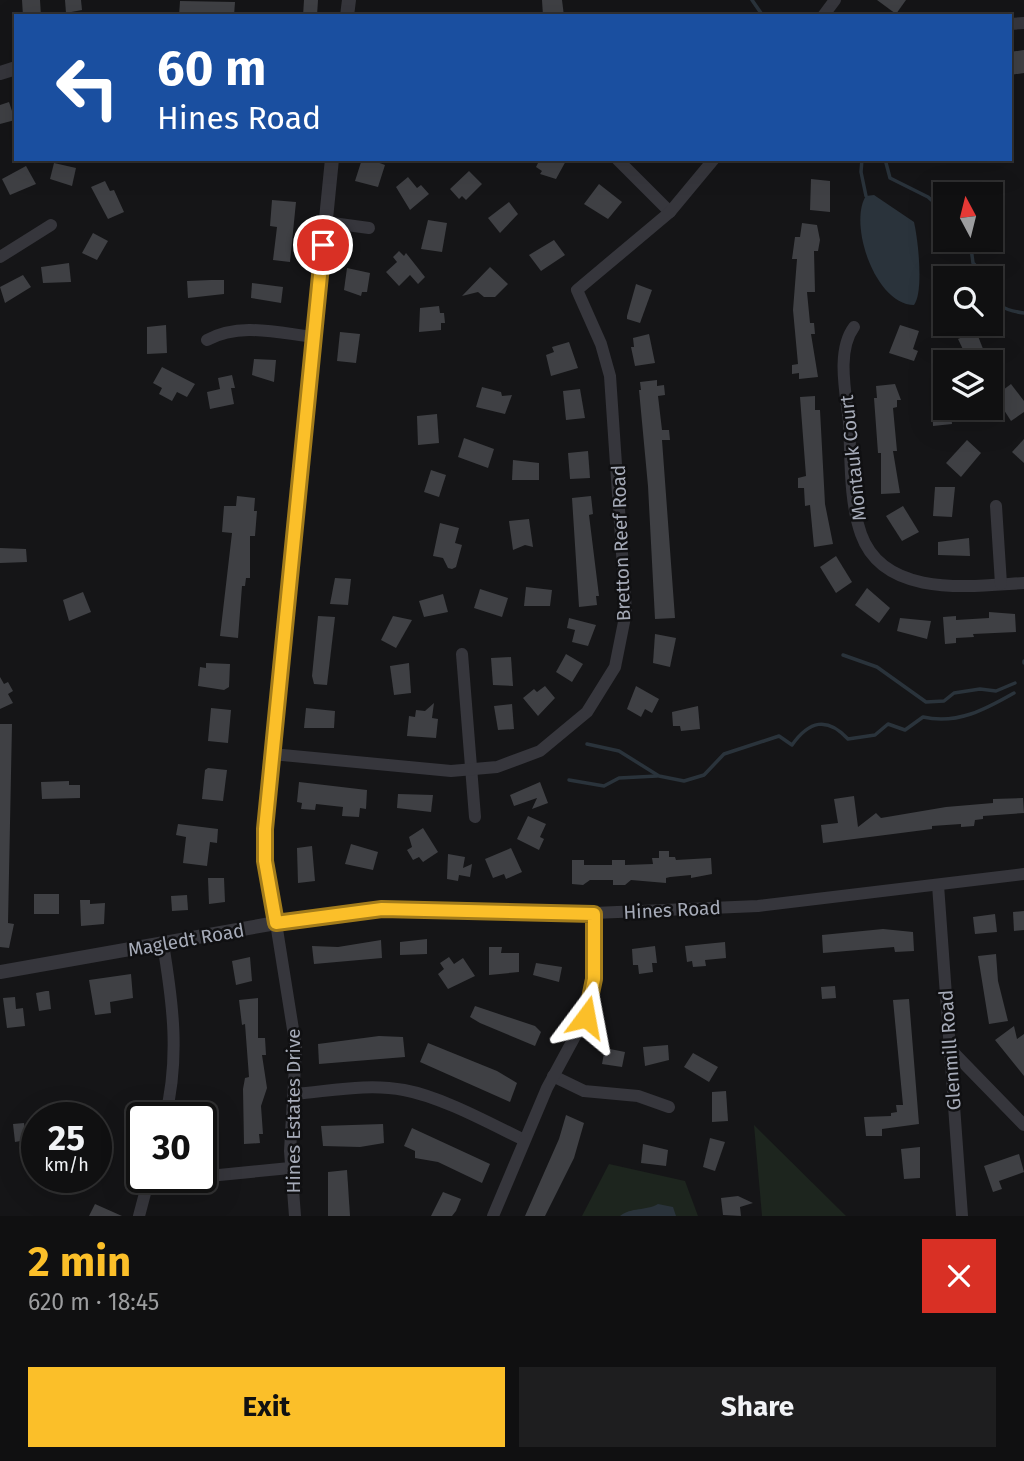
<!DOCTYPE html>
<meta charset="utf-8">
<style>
:root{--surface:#101011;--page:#1e1e1f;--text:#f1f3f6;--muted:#9c9d9f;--line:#303031;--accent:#fbbf29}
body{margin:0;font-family:"Fira Sans",sans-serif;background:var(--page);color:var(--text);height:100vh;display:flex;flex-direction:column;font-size:26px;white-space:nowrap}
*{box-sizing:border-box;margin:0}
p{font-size:23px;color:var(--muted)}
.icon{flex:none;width:38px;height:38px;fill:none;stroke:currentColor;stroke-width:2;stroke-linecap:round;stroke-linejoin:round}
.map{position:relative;height:1216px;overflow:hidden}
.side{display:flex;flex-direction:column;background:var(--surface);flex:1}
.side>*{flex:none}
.guide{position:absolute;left:14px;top:14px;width:998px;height:147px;border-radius:0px;box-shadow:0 7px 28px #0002,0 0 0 2px var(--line);background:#1a4fa0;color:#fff;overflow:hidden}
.needle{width:46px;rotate:353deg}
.buttons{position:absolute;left:933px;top:182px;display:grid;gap:14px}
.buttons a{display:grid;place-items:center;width:70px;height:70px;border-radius:0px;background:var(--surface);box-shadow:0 7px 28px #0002,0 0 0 2px var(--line);font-size:35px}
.speed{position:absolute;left:21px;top:1102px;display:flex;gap:14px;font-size:35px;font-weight:700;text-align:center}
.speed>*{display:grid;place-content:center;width:91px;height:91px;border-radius:50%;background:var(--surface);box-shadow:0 7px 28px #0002,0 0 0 2px var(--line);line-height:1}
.speed small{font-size:18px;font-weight:400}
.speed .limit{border:4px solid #111;border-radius:10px;background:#fff;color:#111}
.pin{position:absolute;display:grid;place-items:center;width:60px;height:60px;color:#fff;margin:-30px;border:4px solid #fff;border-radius:50%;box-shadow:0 2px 7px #0007}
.me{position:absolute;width:77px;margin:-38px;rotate:13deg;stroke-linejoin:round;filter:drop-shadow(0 0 5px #0008)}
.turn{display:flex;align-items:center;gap:24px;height:147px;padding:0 28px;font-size:32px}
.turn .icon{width:91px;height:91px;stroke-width:2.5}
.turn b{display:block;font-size:49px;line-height:60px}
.round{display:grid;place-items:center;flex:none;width:74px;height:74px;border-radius:0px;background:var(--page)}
.overview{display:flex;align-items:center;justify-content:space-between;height:119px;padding:0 28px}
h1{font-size:42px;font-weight:700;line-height:52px;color:var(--accent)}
.cta{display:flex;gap:14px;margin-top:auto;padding:14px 28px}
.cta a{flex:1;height:80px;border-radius:0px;background:var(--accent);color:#111;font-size:28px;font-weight:700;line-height:80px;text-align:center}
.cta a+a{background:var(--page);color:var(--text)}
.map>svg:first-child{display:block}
.green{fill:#1d251e}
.water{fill:#2a333b}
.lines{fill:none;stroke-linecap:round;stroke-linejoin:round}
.stream{stroke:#2a333b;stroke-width:3.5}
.building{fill:#3f4044}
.minor{stroke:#36363c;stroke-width:12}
.tertiary{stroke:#36363c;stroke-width:14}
.route-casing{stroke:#a37c1b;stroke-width:18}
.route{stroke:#fbbf29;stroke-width:12}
.labels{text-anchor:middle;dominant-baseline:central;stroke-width:5;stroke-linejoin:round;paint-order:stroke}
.street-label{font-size:19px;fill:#a6abb8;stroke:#101012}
</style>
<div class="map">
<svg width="1024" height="1216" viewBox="0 0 1024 1216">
<rect width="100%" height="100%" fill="#151517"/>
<g class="green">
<path d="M754,1125L846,1216H762Z"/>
<path d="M609,1164L685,1181L698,1216H582Z"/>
</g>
<g class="water">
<path d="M874,195L914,222C918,239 924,292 914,305C875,305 848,223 866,196Z"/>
<path d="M658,1204L673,1207L676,1216H620C631,1207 646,1211 658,1204Z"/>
</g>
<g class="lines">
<g class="stream">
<path d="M752,0L763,16"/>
<path d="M862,159L861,172L866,196"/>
<path d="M885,159L890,178L928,197L945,212"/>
<path d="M970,240L973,263"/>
<path d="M974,264L986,278"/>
<path d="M990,286C998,307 1002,310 1024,313"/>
<path d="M843,655L877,667L926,702L944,701L954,693L980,689L996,691L1015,683"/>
<path d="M1024,661V663"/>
<path d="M587,744L619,751L659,776L684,781L704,775L724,754L779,736L792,745C809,721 827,716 848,739L875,735L888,724L905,730L923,717C957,725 986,709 1014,693"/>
<path d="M569,780L604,786L619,778L657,776"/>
</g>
</g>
<g class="building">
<path d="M22,0H40L41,16H23Z"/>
<path d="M65,0H81L82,10L66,13Z"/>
<path d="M304,0H318L317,16H303Z"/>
<path d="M542,0H562L564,16H543Z"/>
<path d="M877,0H906L896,14Z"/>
<path d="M180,1L235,2L234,16H179Z"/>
<path d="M1024,50V73L1010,75V52Z"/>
<path d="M9,102L15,120L0,124V105Z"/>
<path d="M362,159H378L377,162L385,165L378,187L355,181Z"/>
<path d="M540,159H567L556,179L540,174L542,171L536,167Z"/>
<path d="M54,163L76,168L72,186L50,179Z"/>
<path d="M26,166L36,184L10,195L2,179Z"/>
<path d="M469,171L482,184L466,200L462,196L459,199L450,189Z"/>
<path d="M408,177L417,188L421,185L429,194L410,210L396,187Z"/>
<path d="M811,179L830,181V212L810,210Z"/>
<path d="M105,181L110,191L114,190L124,212L108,219L91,187Z"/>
<path d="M599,184L622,202L608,219L584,204Z"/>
<path d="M272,200L296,202L290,262L273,260L277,227L270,226Z"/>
<path d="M509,202L518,214L500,233L488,218Z"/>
<path d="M428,220L447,223L442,252L421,249Z"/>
<path d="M802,223L817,225L820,240L818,251H814L815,292H807L810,323H814L815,334H811L818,377L799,379V373L792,374V365L798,364L793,310L797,259H792L795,237H800Z"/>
<path d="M93,233L108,241L97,260L82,253Z"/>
<path d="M554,240L565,255L541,271L529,255Z"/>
<path d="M399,251L404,256L406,253L425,277L418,284L410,275L399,286L386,272L397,262L393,257Z"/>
<path d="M69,263L71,282L43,283L41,267Z"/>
<path d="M490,267L508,284L495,297H484L478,292L462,296Z"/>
<path d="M347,268L370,273L367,292H362L361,296L344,290Z"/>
<path d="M23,275L31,287L5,303L0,287Z"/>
<path d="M211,280H224V294L188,298L187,281Z"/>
<path d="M252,283L283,287L281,303L251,298Z"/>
<path d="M636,284L652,290L640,323L627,319V316Z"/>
<path d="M439,306L440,313H444L445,323H441V330L419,332L420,308Z"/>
<path d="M166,325L167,353L147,354V327Z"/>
<path d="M900,325L919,331L913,349L918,351L914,361L889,353Z"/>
<path d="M976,331L987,359L969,362L958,339Z"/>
<path d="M340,332L360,334L356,363L337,361Z"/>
<path d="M649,334L655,363L635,366L631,347H634L633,338Z"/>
<path d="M569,342L578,368L551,376L546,355L554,352L552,347Z"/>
<path d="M254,359L276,360L274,382L252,375Z"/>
<path d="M162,367L195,384L187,397L177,392L172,401L159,394L162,388L153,383Z"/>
<path d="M232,375L235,388H231L234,404L210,409L207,392L220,389L218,378Z"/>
<path d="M657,380V386L664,385L665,395L658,396L662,430H669L670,440H662L675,618L655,619L648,486L639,390H641L640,382Z"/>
<path d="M895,384L901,400H897V407L893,408L897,451H893L900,493L881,494V453H878L874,398H877L876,386Z"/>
<path d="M1011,384L1024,401V412L1011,421L995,396Z"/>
<path d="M482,387L501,392L502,396L512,395L505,414L476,407Z"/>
<path d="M580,389L585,418L566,420L563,391Z"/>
<path d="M945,395V408H951L952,424L933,426L932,396Z"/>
<path d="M815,396V410H820L825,504L833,544L814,547L810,505L805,506L804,488H798V478L806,476L800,397Z"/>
<path d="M437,414L439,443L418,445L417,416Z"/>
<path d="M464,438L494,449L488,468L458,457Z"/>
<path d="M1024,439V463L1012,452Z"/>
<path d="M967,440L981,453L961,477L946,463Z"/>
<path d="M588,451L590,478L570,479L568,453Z"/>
<path d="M513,460L539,463V480H512Z"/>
<path d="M431,470L446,475L439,497L424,492Z"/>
<path d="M935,487H955L952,517L933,516Z"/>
<path d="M237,496L255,498L254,511H257L255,536H250V578H246L245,586H242L238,638L220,636L232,533L222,532L224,506H236Z"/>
<path d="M591,496L593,514L589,515L599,596H596L597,605L579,607L572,498Z"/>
<path d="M903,506L919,532L902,541L886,516Z"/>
<path d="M529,519L533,547L525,545L513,550L509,521Z"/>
<path d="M440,523L459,528L455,543L462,545L456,567L452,569L448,568L443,558L433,556Z"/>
<path d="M969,538L970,556L938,555V542Z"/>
<path d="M0,548L26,549L27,562L0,563Z"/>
<path d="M836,556L852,582L836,593L820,567Z"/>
<path d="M335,578L351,579L348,605L330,604Z"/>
<path d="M526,587L552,590L550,606H524Z"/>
<path d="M867,588L890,608L879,623L855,605Z"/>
<path d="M480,589L508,598L502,617L474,608Z"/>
<path d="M83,592L91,612L69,621L63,600Z"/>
<path d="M443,594L448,612L424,617L419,601Z"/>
<path d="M989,612L1015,614L1016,632L973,634L974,637L956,638V643L945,644L943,617L956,616V620L989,618Z"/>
<path d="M318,616L335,617L327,685L314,684L312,676Z"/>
<path d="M393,616L412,620L396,648L381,640Z"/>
<path d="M569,618L596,625L588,646L572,642L575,630L567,628Z"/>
<path d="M900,618L931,621L927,639L897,631Z"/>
<path d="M655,634L676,638L670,667L653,663Z"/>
<path d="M566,654L583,664L572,682L556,672Z"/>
<path d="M511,657L513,686L493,685L491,658Z"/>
<path d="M206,663L230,664L229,687L224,690L198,686L200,667L206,668Z"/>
<path d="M409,663L411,693L394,695L390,666Z"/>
<path d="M0,677L4,684L8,682L13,691L8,694L13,703L0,709Z"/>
<path d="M545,686L555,698L538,716L523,698L534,689L537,692Z"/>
<path d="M636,686L659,699L652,713L645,709L641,717L627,709Z"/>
<path d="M434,703L432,718L438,719L436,738L407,736L409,716L415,717L416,710L425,711Z"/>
<path d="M512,704L514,729L498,730L494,706Z"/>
<path d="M698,706L700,729L681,731L680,726H673L672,712Z"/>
<path d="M211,708L231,710L228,743L208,741Z"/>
<path d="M306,708L335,711L334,728H304Z"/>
<path d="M0,724H12L8,923L14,924L9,948L0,947Z"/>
<path d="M208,768L227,770L223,801L202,799L205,770Z"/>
<path d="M69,781V785H80V798L42,799L41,782Z"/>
<path d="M299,782L367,790L366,809L360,808L359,817L342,816L343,807L316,804L315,810L301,809L302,803L297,802Z"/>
<path d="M540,782L548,803L532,809L537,798L514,806L510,795Z"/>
<path d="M398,794L433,795L431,812L397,808Z"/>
<path d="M854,796L858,827L876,813L881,818L946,807L993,803V799L1023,798L1024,813L983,816V819L975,820L974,826L961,827V824L932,826V829L823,843L821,825L838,823L834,799Z"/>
<path d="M528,816L546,824L540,837L544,839L539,850L517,839Z"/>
<path d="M178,824L218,829L217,843L210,842L207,866L183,863L186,837L176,835Z"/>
<path d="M423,828L438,852L423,862L419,857L413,860L407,850L412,847L409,837Z"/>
<path d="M351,844L378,852L373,870L345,864Z"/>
<path d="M312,846L315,881L298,883L297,848Z"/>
<path d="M511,848L522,872L506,879L504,874L493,878L485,859Z"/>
<path d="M659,851H669V857H675L676,860L711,858L712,874L691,878V875L670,877L666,878V883L631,880L625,885H613V880H590L583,885L572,884V860H584V865H612V860H625V865L653,864L652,858H659Z"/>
<path d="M448,854L465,857L463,868L472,864L470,877L459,875L458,881L447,879Z"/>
<path d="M208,878H224L225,902L209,904Z"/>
<rect x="34" y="894" width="25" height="20"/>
<path d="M187,895L188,910L172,911L171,896Z"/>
<path d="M80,900H90V904L105,903L104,924L81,926Z"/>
<path d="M1024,911V930L1014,931L1013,912Z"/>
<path d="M995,914L997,932L975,934L973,917Z"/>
<path d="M883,929L913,932L914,951L895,952L894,947L823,953L822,935Z"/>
<path d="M427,939V954L400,955V942Z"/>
<path d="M381,940L382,958L314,964L312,946L338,947Z"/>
<path d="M725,942L726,958L705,960L706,966L693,967L692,961L687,962L685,946Z"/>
<path d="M655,946L657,963H652L653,972L639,974L638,965H633L632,949Z"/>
<path d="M489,947H502L501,953H519V972L489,975Z"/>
<path d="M996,954L998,981L1008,1021L989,1024L978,956Z"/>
<path d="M250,957L252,981L236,985L232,961Z"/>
<path d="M449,957L454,964L463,958L475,976L448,989L438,974L444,969L440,963Z"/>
<path d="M536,963L562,967L559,982L533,975Z"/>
<path d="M131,974L133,998L110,1002L111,1013L95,1015L89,980Z"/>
<path d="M835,986L836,998L822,999L821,987Z"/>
<path d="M46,991H49L51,1009L39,1011L36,993Z"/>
<path d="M15,997L16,1009L23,1008L25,1026L7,1028L3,998Z"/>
<path d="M258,998V1038H265L266,1055H262L267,1088L261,1106L263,1134H259L260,1143L244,1144L243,1089L245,1078L249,1077L245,1024L242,1025L239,1000Z"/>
<path d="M909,999L919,1124L882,1129V1136H866L864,1117L891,1116V1113L897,1112L896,1105H903L893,1000Z"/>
<path d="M475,1006L535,1026L541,1032L535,1046L480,1023L470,1017Z"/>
<path d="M1014,1026L1017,1039L1024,1034V1076L995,1040Z"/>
<path d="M379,1036L403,1037L405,1057L319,1064L318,1044Z"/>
<path d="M428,1043L497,1071L517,1083L510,1102L420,1062Z"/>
<path d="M668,1045L669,1060L645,1066L643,1047Z"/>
<path d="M605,1048L625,1052L622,1067L602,1064Z"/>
<path d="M693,1053L718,1067L709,1082L684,1067Z"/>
<path d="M726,1091L728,1121L712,1122V1092Z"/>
<path d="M566,1115L584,1123L574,1158L545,1216H525L559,1139Z"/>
<path d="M24,1123L26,1140L15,1142L13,1124Z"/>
<path d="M383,1124L384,1143L360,1147L323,1146L321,1126Z"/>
<path d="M412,1128L490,1164L482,1183L438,1162L415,1158V1151L404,1146Z"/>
<path d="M710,1138L725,1142L715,1171L703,1167Z"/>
<path d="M643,1144L668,1150L666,1166L641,1163Z"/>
<path d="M920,1147V1178L904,1179L901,1149Z"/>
<path d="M1019,1154L1024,1172L999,1181L1002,1189L993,1192L984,1166Z"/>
<path d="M347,1170L350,1216H328V1172Z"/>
<path d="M443,1192L461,1199L456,1211L452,1216H431Z"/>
<path d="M738,1196L753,1203L740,1207L741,1216L723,1215L721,1198Z"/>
<path d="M95,1204L122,1216H89Z"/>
</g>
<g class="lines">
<g class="minor">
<path d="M823,16L835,0"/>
<path d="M1010,24L1024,23"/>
<path d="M617,159L670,212"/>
<path d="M325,222L369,228"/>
<path d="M0,257L51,225"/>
<path d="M854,327C836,351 846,394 849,422C851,458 849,500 861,534C884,599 972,586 1024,583"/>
<path d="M207,340C240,322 278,333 314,337"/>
<path d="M996,506L1001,584"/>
<path d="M462,654L475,817"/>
<path d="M272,754L451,771L497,767L540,751L587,712L615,667L626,612L610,376L601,344L577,290L670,212L714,159"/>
<path d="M938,885L962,1216"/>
<path d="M163,944C173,1004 180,1058 165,1118"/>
<path d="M950,1049L1024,1125"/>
<path d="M553,1076L584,1091L638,1096L669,1107"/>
<path d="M295,1094C331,1091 368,1083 404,1090C442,1097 489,1123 524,1140"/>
<path d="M209,1176L290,1168"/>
<path d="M139,1216L149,1178"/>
<path d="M295,1216L290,1151L296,1048L276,923L382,909L594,913L758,906L1024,874"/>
<path d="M493,1216L547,1088L586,1016L594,979V913"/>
</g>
<g class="tertiary">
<path d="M347,16L349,0"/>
<path d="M0,73L16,68"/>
<path d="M0,972L276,923L265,861L267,807L332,159"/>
</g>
</g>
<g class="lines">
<defs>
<path id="route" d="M323,245L265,829V861L276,923L382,909L594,914V979L586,1017"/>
</defs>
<use href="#route" class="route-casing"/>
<use href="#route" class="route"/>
</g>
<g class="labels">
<g class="street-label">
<text transform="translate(853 458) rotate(-96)">Montauk Court</text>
<text transform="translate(621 543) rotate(-92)">Bretton Reef Road</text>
<text transform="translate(672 910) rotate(-3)">Hines Road</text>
<text transform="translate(186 940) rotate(-10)">Magledt Road</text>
<text transform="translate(950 1050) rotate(-94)">Glenmill Road</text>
<text transform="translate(293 1111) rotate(-90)">Hines Estates Drive</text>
</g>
</g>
</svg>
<div class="buttons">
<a><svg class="needle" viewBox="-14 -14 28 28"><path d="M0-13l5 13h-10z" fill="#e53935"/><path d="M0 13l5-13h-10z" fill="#9c9d9f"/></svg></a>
<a><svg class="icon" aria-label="search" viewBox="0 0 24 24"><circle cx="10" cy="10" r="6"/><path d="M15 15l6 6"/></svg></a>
<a><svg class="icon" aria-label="layers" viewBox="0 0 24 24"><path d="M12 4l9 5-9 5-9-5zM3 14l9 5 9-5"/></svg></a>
</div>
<div class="speed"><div>25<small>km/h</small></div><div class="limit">30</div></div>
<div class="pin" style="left:323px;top:245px;background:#d93025"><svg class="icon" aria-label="arrive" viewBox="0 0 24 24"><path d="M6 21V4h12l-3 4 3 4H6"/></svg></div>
<svg class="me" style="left:586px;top:1017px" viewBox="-20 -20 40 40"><path d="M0-17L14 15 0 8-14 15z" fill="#fbbf29" stroke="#fff" stroke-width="4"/></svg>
<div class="guide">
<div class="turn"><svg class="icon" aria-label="left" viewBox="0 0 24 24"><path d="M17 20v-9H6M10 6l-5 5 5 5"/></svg><div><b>60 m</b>Hines Road</div></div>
</div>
</div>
<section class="side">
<div class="overview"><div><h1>2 min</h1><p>620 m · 18:45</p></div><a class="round" style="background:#d93025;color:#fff"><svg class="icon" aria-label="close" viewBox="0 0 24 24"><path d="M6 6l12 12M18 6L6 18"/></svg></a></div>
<div class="cta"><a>Exit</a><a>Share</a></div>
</section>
